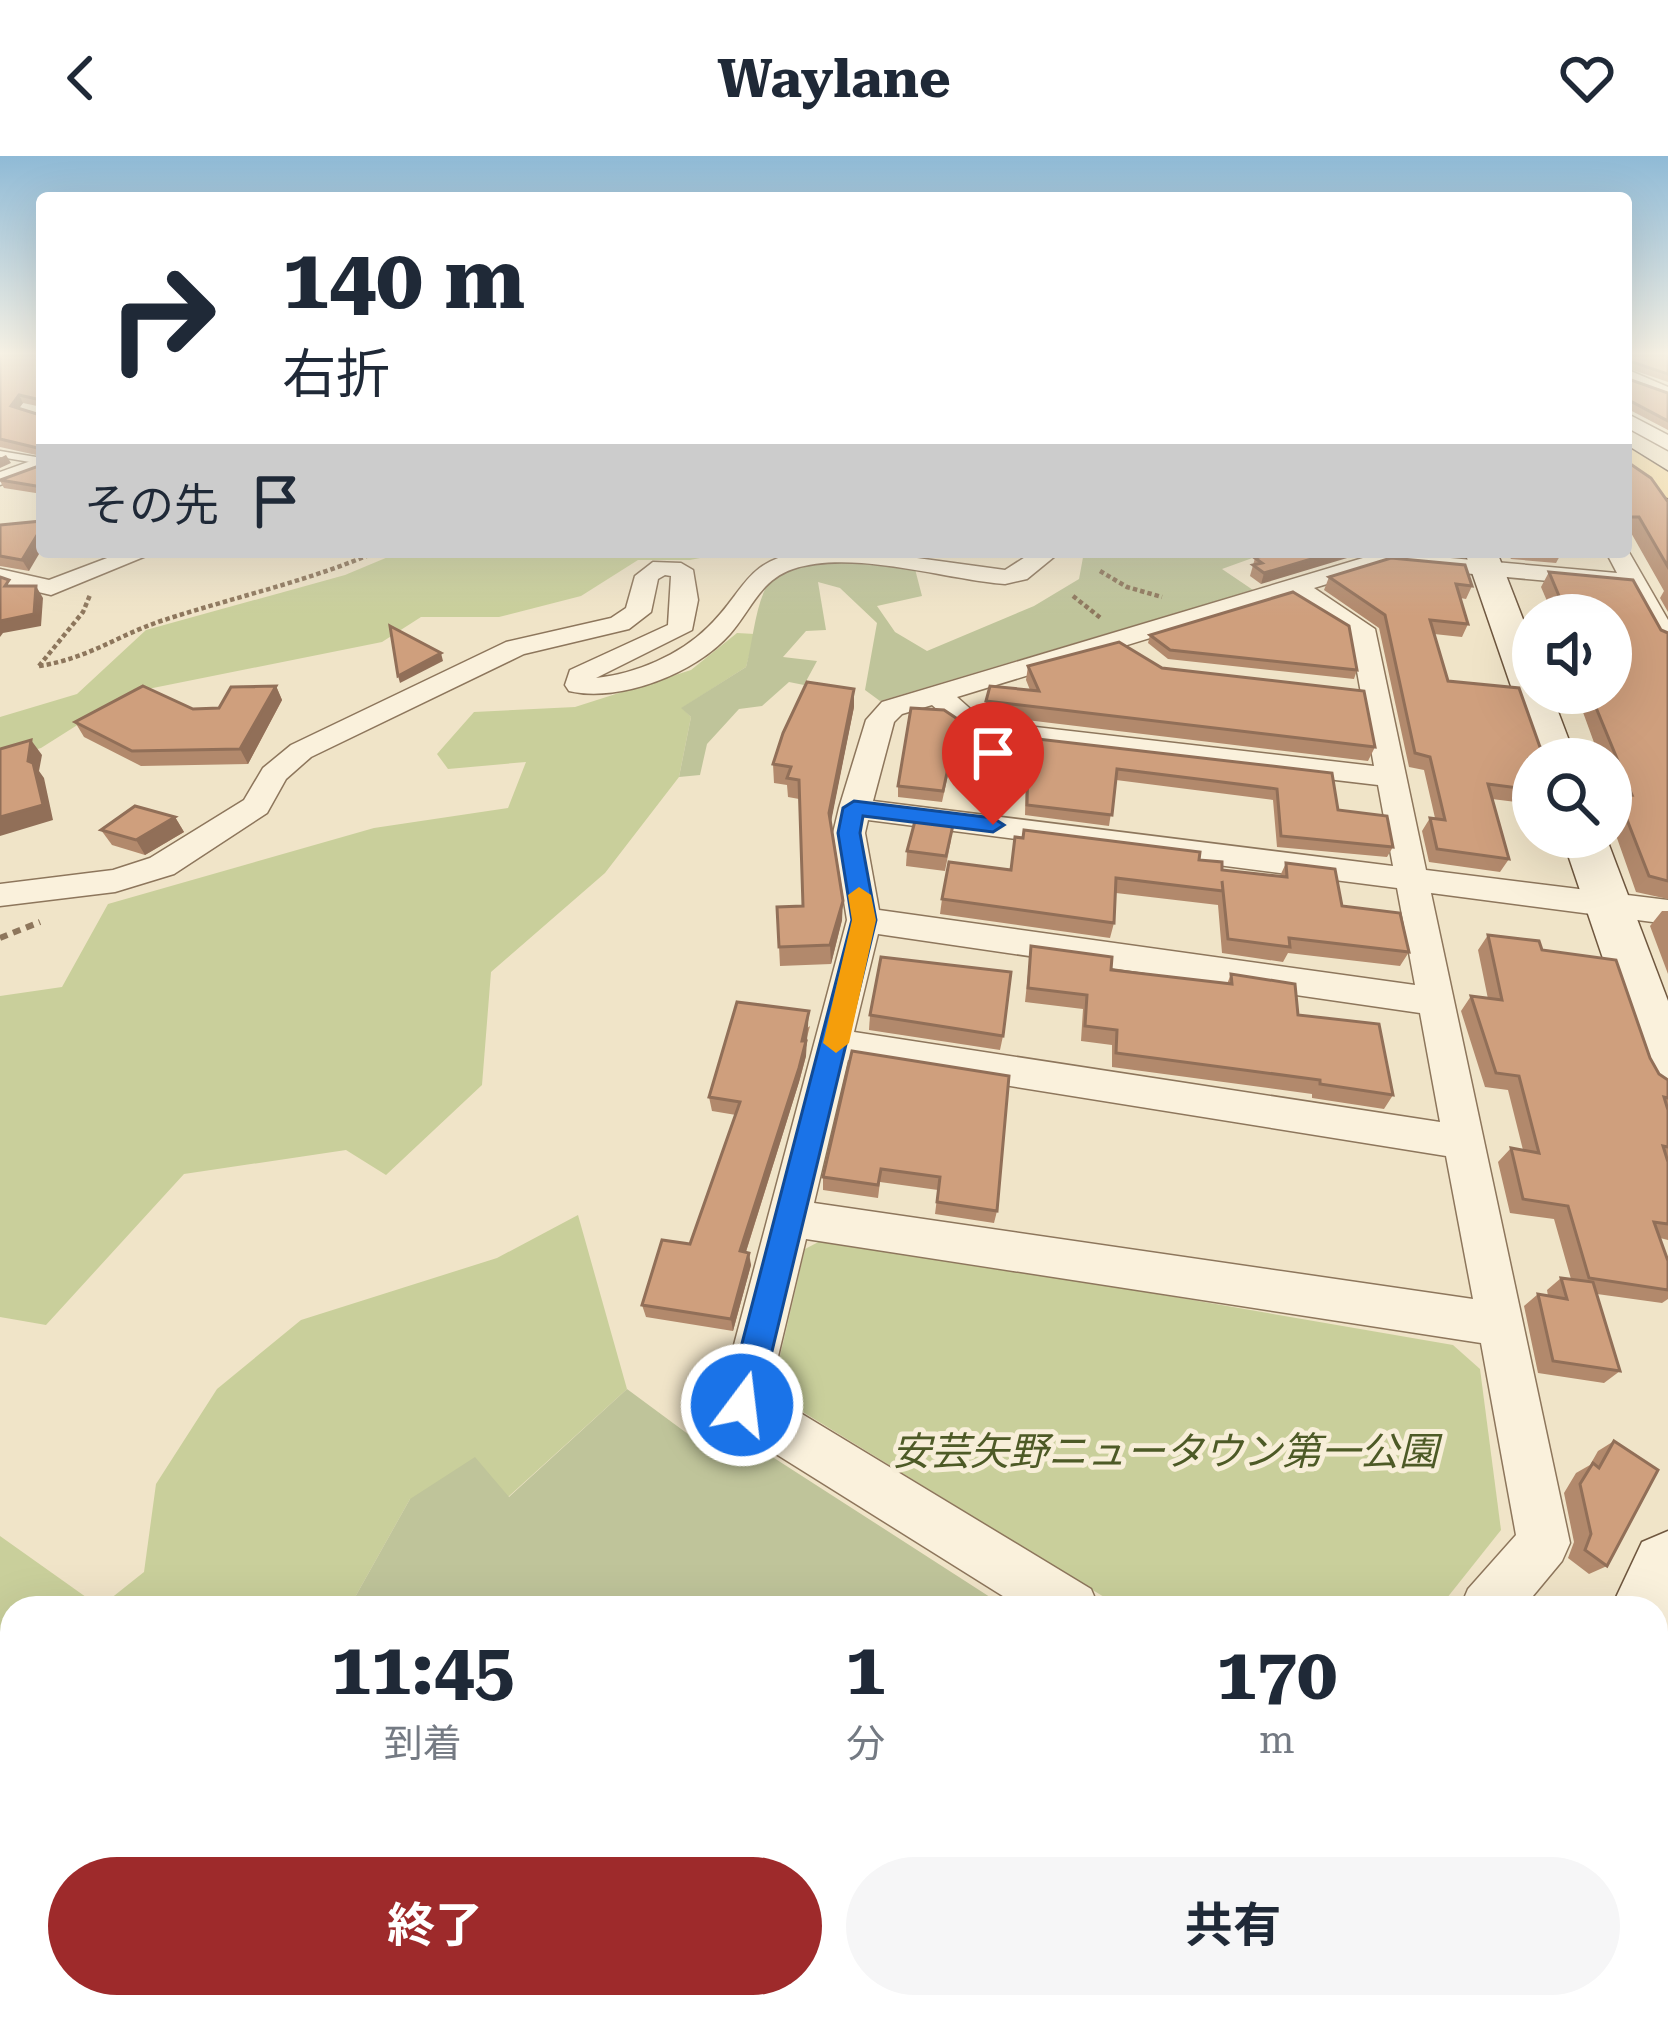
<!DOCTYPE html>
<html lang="ja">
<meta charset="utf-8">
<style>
:root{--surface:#fff;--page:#f6f6f7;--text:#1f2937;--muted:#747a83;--accent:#9e2a2b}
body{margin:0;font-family:"Roboto Serif","Noto Sans JP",serif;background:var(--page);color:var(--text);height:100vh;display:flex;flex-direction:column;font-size:45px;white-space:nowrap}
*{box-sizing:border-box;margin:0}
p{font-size:39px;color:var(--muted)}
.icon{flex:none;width:66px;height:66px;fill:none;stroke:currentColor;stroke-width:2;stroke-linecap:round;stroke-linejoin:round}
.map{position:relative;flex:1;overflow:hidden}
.drawer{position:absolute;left:0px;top:1440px;width:1668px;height:423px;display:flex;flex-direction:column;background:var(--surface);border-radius:36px 36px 0 0;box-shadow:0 12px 48px #0002}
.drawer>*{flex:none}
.guide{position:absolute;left:36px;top:36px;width:1596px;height:366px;border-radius:12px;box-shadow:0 12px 48px #0002;background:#fff;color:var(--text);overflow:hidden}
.buttons{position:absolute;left:1512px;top:438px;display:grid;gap:24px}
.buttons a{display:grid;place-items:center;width:120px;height:120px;border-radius:50%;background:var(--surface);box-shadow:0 12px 48px #0002;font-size:60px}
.pin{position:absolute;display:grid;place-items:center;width:102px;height:102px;color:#fff;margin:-123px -51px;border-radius:50% 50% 50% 0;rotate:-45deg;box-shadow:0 0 12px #0007}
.pin .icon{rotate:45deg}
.me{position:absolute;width:132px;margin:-66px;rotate:15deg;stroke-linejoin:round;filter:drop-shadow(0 0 9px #0008)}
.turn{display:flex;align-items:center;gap:42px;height:252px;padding:0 48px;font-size:54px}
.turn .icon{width:156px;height:156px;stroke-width:2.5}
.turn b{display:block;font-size:84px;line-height:102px}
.then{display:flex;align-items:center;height:114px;padding:0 48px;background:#0003;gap:24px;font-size:45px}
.eta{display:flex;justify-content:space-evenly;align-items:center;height:204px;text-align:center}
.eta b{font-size:72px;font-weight:700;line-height:84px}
.action{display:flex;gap:24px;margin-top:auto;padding:24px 48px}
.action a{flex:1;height:138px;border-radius:72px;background:var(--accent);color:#fff;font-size:48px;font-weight:700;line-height:138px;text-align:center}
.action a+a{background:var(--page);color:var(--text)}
header{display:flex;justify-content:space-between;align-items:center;height:156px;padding:0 48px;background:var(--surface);font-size:54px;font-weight:700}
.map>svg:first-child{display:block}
.green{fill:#c9cf9b}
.cemetery{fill:#bfc49a}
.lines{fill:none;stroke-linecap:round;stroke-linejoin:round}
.lane-casing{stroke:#8d765c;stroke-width:3}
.street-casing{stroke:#8d765c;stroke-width:3}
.secondary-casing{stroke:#6f573f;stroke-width:3}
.primary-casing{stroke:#5b4430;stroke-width:3}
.path-far2{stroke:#8d765c;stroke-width:4.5;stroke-dasharray:4.5 3;stroke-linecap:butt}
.path-far1{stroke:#8d765c;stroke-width:6;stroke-dasharray:8 6;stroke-linecap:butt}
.path{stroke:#8d765c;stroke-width:10;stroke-dasharray:14 9;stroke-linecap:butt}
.lane{fill:#faf1dc;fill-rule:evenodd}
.street{fill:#faf1dc;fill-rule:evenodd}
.secondary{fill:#faf1dc;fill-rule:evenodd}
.primary{fill:#f3d9a0;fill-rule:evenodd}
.wall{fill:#b2896c}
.shaded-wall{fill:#916f58}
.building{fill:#cf9f7d;stroke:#916f58;stroke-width:3}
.route{fill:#1a73e8;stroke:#114b97;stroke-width:3}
.slow{fill:#f59e0b}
.labels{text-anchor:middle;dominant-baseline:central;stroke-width:10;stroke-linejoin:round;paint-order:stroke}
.near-park-label{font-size:39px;font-style:italic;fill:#4d5a26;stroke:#f7eed8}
</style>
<header><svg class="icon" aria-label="back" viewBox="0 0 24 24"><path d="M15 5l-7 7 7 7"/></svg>Waylane<svg class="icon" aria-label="heart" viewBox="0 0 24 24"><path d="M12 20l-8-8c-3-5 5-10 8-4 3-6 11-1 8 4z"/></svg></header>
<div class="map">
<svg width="1668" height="1861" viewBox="0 0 1668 1861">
<rect width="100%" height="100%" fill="#f0e4c8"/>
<g class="green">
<path d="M400,396H730L690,404H638L581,440L499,461H421L382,486L128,537L41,592L0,604V561L77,538L146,474L345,419Z"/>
<path d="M737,477L755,478L746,511L682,552L691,561L679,621L605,717L491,816L482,929L386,1019L346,994L184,1018L46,1169L0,1161V840L62,831L108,748L374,672L508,652L526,606L448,613L437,598L474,556L575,551L691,514Z"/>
<path d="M578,1059L627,1233L508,1341L410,1343L349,1452H12V1531L0,1511V1380L100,1451L144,1416L156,1328L217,1233L301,1164L497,1102Z"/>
<path d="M828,1081L1453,1189L1480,1213L1501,1374L1439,1452H1122L785,1245L775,1221L805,1093Z"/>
<path d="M202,1851H351L341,1861H208Z"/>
</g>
<g class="cemetery">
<path d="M1084,396H1269L1222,413L1253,434L880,545L865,534L877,467L840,432L818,426L826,474L806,475L783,501L817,505L804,529L789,526L762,550L739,553L707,588L700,619L679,621L691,561L681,552L746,511C753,486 755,449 768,428C787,395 883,408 915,413L922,440L877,450L895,476L927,495L1034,450L1079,423Z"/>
<path d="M627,1233L696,1284L709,1260L1007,1452H349L410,1343L475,1301L509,1341Z"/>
<path d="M1668,1557V1747L1656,1735V1572Z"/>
<path d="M351,1851H912L901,1861H341Z"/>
</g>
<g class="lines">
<defs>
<path id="lane" d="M0,295L42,302V308L0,301Z"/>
<g id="street">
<path d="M1626,213L1668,231V244L1626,226Z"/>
<path d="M1626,257L1668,279V294L1626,271Z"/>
<path d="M42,301V314L0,329V316Z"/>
<path d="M1626,391L1668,464V495L1655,487L1626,432L1385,410L1314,432L1375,473L1426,714L1668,744V768L1431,737L1570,1387L1562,1405L1523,1452H1460L1468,1433L1516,1379L1481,1187L806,1083L769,1238L1091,1433L1099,1452H1022L725,1266L718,1249L847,764L833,677L839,652L866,564L882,546L1383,396L1617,417L1606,396H1626ZM1291,439L1350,476L1374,610L984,565L957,541ZM932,549L966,579L976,582L1378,629L1393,710L873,645L894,566L902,558ZM868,664L1397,732L1415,829L879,754L865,677ZM878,778L1420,857L1440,966L854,876ZM848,904L1446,1000L1473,1143L814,1047Z"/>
<path d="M123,396L146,400L51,439L0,427V413L49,424Z"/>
<path d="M802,396H873L1005,414L1033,396H1060L1027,423L1005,428C943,423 852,393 793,413C760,424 751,454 730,478C696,517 620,547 569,535L565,529L570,514L668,469L671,420L665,419L658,423L651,456L629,473L524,498L311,601L286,623L267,657L174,718L115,736L0,750V728L113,714L150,702L244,644L263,612L291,589L506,486L611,462L626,452L635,420L653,406L681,407L693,414L698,444L692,474L596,522C635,518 680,499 708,471C745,436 744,405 802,396Z"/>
<path d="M0,1653L12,1658V1735L0,1730Z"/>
<path d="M60,1851H127L131,1861H64Z"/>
</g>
<g id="secondary">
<path d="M1465,396H1497L1533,489V537H1551L1576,603H1536Z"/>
<path d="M1562,681H1606L1668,845V936L1649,930L1641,915Z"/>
<path d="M1668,1375V1481L1656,1486V1452H1611L1642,1386Z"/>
<path d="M1156,1851H1257L1253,1861H1151Z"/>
</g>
<path id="primary" d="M1626,290L1668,316V342L1656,339L1626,316Z"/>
</defs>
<use href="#lane" class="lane-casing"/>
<use href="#street" class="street-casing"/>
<use href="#secondary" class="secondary-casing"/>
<use href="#primary" class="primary-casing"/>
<g class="path-far2">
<path d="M1100,415L1127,431L1162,441"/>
<path d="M1073,440L1102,463"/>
<path d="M39,510C90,502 116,480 161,465C234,441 306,426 376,396"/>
<path d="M39,510L83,456L90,439"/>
</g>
<path class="path-far1" d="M0,782L40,766"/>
<g class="path">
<path d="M1656,1774L1668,1787"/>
<path d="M1029,1851L1034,1861"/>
<path d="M656,1861L668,1851"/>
</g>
<use href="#lane" class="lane"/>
<use href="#street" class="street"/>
<use href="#secondary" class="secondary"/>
<use href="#primary" class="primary"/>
</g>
<g class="wall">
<path d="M0,199H42V251L23,247L19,252L37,258L42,253V338L4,332L0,325L39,310L41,300L0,291Z"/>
<path d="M1626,199H1668V226L1627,212L1628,223L1668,237V274L1628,253Z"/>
<path d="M1626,305L1668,346V456L1660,442L1664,435L1630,375H1626Z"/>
<path d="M42,365L29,415L0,410V369Z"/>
<path d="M1277,396L1261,428L1250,420L1255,402Z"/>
<path d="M1507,396H1562L1556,407L1511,403Z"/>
<path d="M1549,416L1668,477V743L1636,736L1611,665V647L1615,640L1611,629V603H1600L1576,537H1611V459H1553L1541,431Z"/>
<path d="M1329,421L1472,430L1466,443L1460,442L1468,468L1462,481L1434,478L1448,525L1533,603V644L1531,648L1492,643L1509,703L1500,716L1429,706L1422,675L1430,662H1435L1424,614L1409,611L1379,472L1324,434Z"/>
<path d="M1150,479L1357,514L1354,523L1168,503L1148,487Z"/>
<path d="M1028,510L1162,512L1375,591L1368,605L984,559L986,545L1030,534L1026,524Z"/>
<path d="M276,530L282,544L248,608L141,610L84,581L75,566L193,553L219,552Z"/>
<path d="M854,551L830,668L842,764L831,808L780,810L777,751L803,750L799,643L788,641L787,629L774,627L773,608Z"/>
<path d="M977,576L1332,617L1338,654L1393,691L1387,701L1277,691L1273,644L1116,624L1109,670L1025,659L1026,613L951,605L942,646L898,641V630Z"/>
<path d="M175,661L184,676L145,699L112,689L101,674Z"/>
<path d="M951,684L945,715L906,710L907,695Z"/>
<path d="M1199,704L1222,714L1280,720L1286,707L1342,750L1409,796L1400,810L1288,797L1283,806L1222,797L1218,749L1116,737L1114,767L1110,782L940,758L942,743Z"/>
<path d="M1662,755H1668V818L1650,770Z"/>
<path d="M1488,779L1542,794L1650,902L1659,918L1668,924V1084L1660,1082L1668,1105V1143L1662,1147L1597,1138L1620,1215L1604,1227L1538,1217L1524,1150L1538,1138L1548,1140L1547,1134L1561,1122L1571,1123L1554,1063L1510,1057L1498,1006L1511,992L1523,994L1508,934L1485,931L1461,855L1471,840L1488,843L1478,794Z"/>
<path d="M1031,790L1111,814L1227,828L1231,818L1298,859L1393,939L1384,953L1312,942V938L1112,911V889L1081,885L1083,853L1025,846Z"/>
<path d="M870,859L1003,880L1000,894L869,874Z"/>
<path d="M810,870L806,885V900L799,926L746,1096L751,1109L733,1175L646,1161L642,1149L690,1088L736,959L712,955L709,941Z"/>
<path d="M852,895L997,1055L994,1067L935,1058L938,1034L880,1026L878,1042L823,1034V1021Z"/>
<path d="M1614,1285L1607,1410L1589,1418L1568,1402L1574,1386L1564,1337L1576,1317L1590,1309L1598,1295Z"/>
</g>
<g class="shaded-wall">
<path d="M19,239L23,247L15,258L11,250Z"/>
<path d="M6,299L11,307L0,312V302Z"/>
<path d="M42,371V393L29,415L22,404Z"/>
<path d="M1335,396H1367L1261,428L1264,417Z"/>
<path d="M36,430L43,442L41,470L3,477L0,481V465Z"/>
<path d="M441,497L443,505L400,527L398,520Z"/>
<path d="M276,530L282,544L248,608L240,593Z"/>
<path d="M854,533V551L829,676V657Z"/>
<path d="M31,584L42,599L39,615L44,622L53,664L0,680V661L28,605Z"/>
<path d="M175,661L184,676L145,699L136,684Z"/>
<path d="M843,745L842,764L831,808L830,789Z"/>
<path d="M809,855L806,900L799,926L742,1108L740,1095Z"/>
<path d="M749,1097L751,1109L733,1175L731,1163Z"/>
</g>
<g class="building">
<path d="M0,199H42V250L41,244L19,239L11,250L37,258L42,253V293L0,283Z"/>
<path d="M1626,199H1668V218L1626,204Z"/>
<path d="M1626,205L1628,223L1668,237V265L1632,246L1626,248Z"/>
<path d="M42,294V331L0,324L39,310Z"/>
<path d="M1626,305L1651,322L1668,346V411L1639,361H1626Z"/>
<path d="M42,365V371L22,404L0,400V369Z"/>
<path d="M1277,396H1335L1264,417L1253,409L1262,407L1255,402Z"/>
<path d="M1391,402L1465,409L1472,430L1456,428L1468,468L1430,464L1448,525L1519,532L1540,591L1549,594L1553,603H1529L1533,616V634L1488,628L1509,703L1437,693L1430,662L1445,664L1430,601L1415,597L1385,459L1329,421Z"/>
<path d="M1549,416L1633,424L1661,474L1668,477V725L1649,720L1617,638L1632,639L1590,537H1611V459H1567Z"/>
<path d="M0,421L9,424L5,430H36L34,458L0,465Z"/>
<path d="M1293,436L1349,470L1357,514L1170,494L1150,479Z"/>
<path d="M390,470L441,497L398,520Z"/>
<path d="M1119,486L1162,512L1364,535L1375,591L986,545L990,530L1039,535L1028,510Z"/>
<path d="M807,526L854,533L829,657L843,745L830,789L779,791L777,751L803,750L799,624L787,622L791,611L773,608L783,577Z"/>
<path d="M143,530L193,553L219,552L231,531L276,530L240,593L132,595L75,566Z"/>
<path d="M911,552L944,554L977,576L1332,617L1338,654L1387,660L1393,691L1281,680L1277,633L1214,625L1117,613L1112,659L1027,649L1028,603L952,594L943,635L898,630Z"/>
<path d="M31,584L28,605L33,607L43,649L0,661V593Z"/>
<path d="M135,650L175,661L136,684L101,674Z"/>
<path d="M915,665L953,669L946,700L907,695Z"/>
<path d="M1024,674L1200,696L1199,704L1222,706V714L1287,721L1286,707L1335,713L1342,750L1400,757L1409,796L1289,782L1290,791L1228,783L1222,725L1223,735L1116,722L1114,767L942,743L949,706L1011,714L1015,681L1023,682Z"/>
<path d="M1488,779L1539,785L1542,794L1616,804L1650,902L1659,918L1668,924V942L1664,941L1668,954V991L1663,990L1668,1006V1068L1654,1066L1668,1105V1134L1589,1122L1568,1050L1523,1043L1511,992L1539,997L1519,920L1496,917L1471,840L1502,844Z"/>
<path d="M1031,790L1112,801L1111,814L1232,828L1231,818L1295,828L1298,859L1379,868L1393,939L1320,928V924L1116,897L1117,874L1085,870L1087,839L1028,832Z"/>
<path d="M881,801L1011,816L1003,880L870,859Z"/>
<path d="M737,846L809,855L802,885H806L799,912L740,1095L749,1097L731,1163L642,1149L662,1084L690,1088L740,946L709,941Z"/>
<path d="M852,895L1009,920L997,1055L937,1046L940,1021L881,1013L878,1029L823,1021Z"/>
<path d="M1561,1122L1593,1126L1620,1215L1553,1205L1538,1138L1567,1143Z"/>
<path d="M1614,1285L1658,1314L1607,1410L1585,1394L1591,1378L1580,1328L1593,1307L1599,1312Z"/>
</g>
<linearGradient id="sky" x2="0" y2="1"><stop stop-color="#8fbad6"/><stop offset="0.43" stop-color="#f8f3e6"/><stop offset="1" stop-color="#f8f3e6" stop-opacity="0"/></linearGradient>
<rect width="1668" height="460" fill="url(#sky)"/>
<path class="route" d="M854,645L993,662L1004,669L993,676L863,660L860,677L876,764L759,1249L754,1261L742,1266L731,1261L726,1249L852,764L838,677L843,652Z"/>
<path class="slow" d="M859,731L871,739L876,764L849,887L836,897L823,887L852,764L848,739Z"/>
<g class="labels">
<g class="near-park-label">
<text x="1165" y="1296">安芸矢野ニュータウン第一公園</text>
</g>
</g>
</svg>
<div class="buttons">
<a><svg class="icon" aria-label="sound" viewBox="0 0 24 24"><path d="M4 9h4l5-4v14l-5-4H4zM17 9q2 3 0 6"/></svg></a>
<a><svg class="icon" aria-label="search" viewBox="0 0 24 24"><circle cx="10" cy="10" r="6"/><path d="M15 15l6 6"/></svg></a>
</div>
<div class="pin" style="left:993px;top:669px;background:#d93025"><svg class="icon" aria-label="arrive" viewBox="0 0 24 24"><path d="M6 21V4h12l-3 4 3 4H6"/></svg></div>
<svg class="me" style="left:742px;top:1249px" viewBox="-20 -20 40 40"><circle r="17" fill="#1a73e8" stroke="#fff" stroke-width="3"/><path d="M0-11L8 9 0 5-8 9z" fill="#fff"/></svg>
<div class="guide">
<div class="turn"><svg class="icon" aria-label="right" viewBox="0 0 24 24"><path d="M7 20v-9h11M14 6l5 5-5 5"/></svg><div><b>140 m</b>右折</div></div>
<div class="then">その先<svg class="icon" aria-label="arrive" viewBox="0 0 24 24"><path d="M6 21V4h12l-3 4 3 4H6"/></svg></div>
</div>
<section class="drawer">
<div class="eta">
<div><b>11:45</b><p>到着</p></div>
<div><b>1</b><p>分</p></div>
<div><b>170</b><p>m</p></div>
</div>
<div class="action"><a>終了</a><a>共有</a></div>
</section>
</div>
